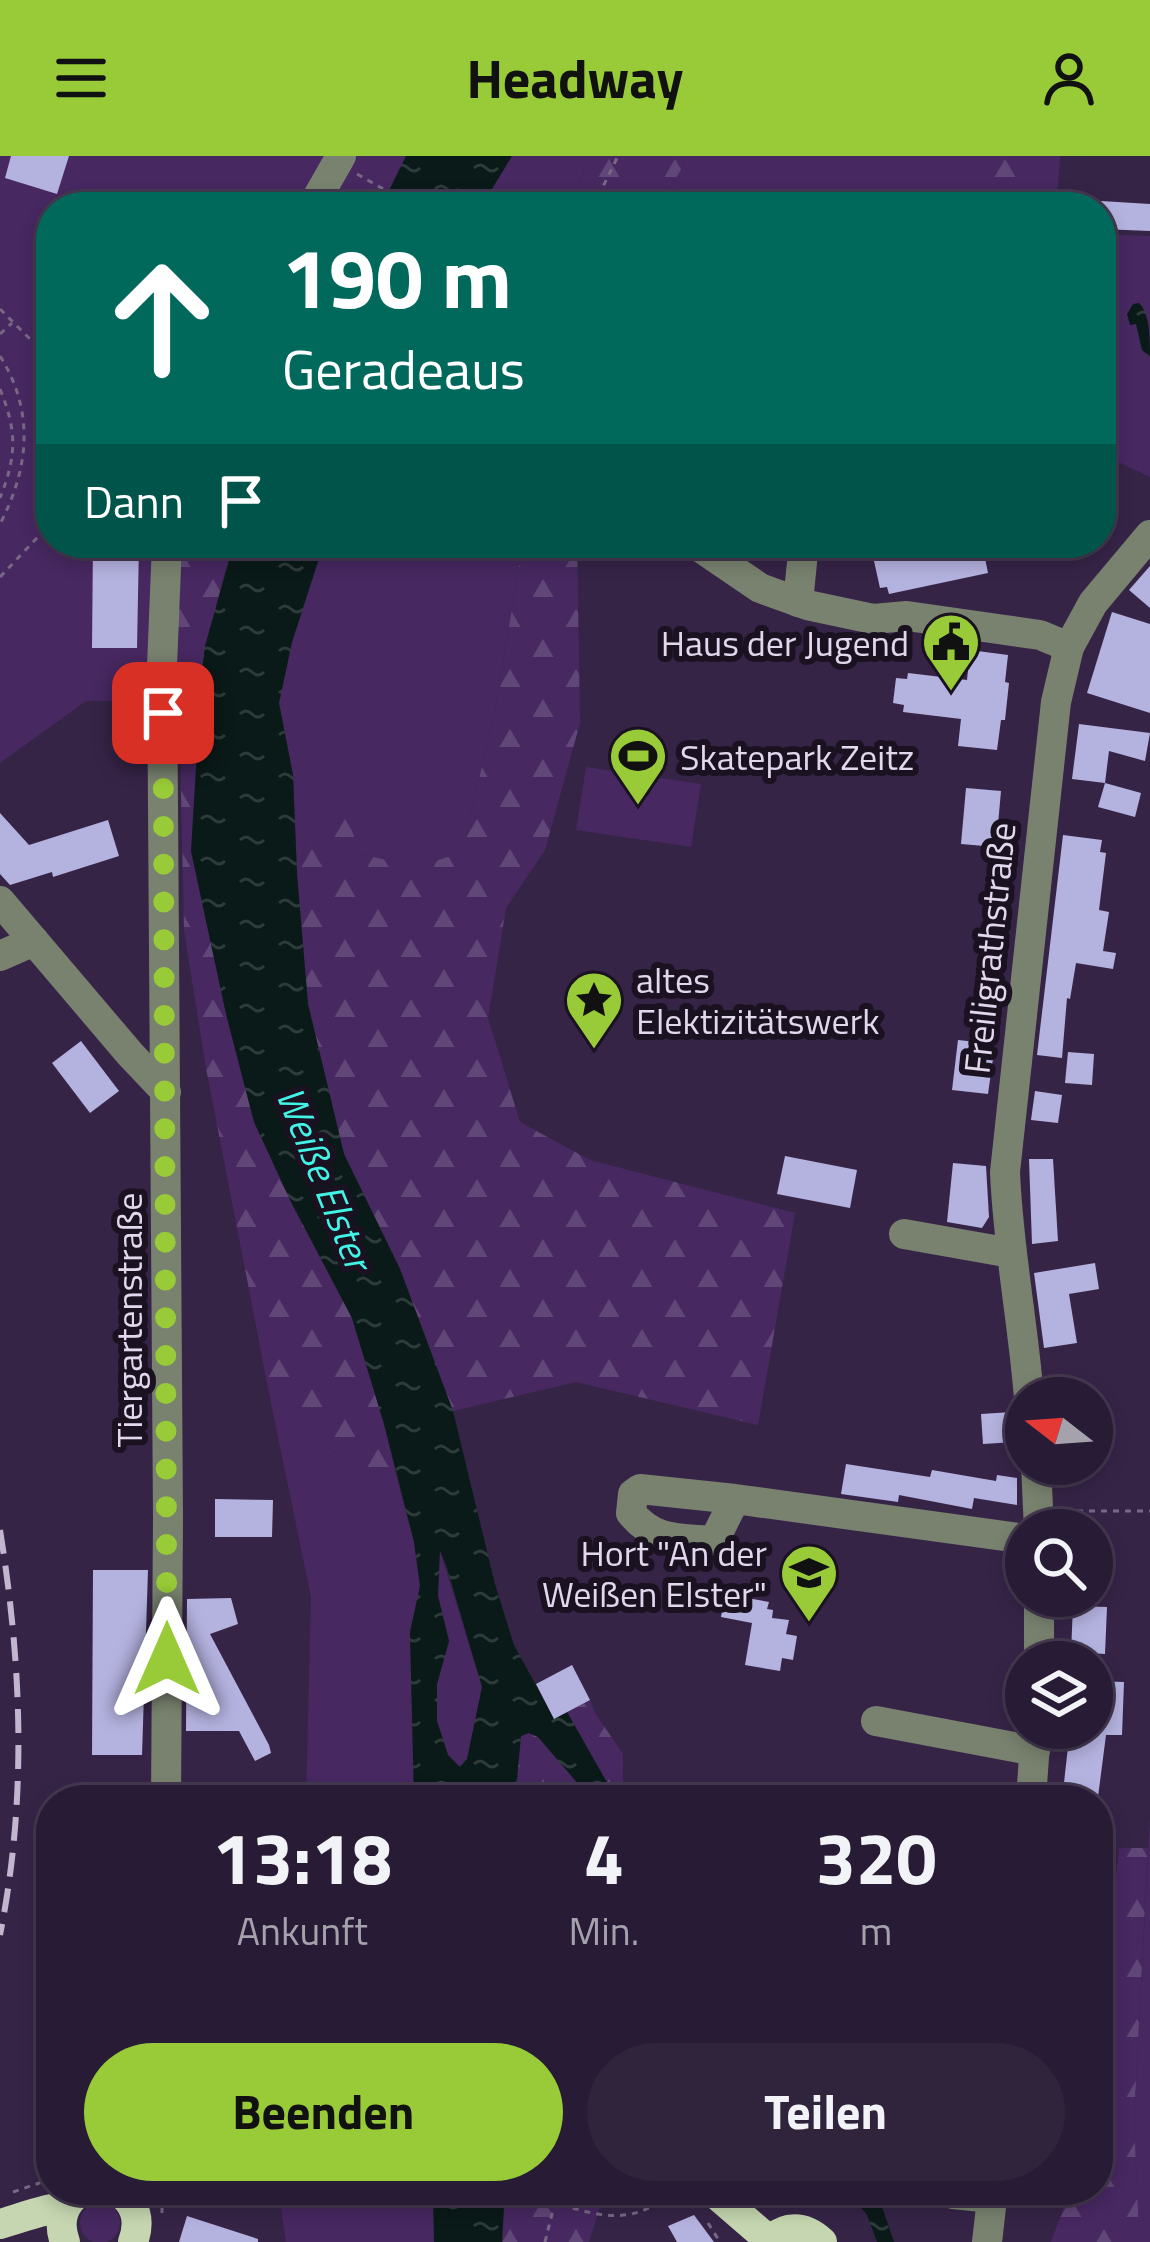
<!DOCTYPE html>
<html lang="de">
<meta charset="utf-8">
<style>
:root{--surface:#281b35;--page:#30243d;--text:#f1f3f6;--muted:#a5a1ad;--line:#443950;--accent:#98cb37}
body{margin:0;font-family:"Titillium Web",sans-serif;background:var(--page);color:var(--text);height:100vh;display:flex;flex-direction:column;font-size:45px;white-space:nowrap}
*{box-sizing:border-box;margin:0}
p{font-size:39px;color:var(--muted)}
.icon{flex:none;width:66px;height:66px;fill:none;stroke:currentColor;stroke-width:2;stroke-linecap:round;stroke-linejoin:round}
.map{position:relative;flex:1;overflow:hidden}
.drawer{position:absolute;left:36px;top:1629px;width:1077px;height:420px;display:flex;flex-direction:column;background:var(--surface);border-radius:48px;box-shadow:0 6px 18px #0003,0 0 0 3px var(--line)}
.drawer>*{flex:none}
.hud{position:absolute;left:36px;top:36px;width:1080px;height:366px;border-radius:48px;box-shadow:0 6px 18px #0003,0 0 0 3px var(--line);background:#00695c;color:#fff;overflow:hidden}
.needle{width:78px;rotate:287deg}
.tools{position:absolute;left:1005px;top:1221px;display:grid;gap:24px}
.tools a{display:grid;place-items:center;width:108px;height:108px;border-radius:50%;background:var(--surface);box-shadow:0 6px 18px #0003,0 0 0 3px var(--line);font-size:60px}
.pin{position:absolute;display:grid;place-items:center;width:102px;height:102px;color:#fff;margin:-51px;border-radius:24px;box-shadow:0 6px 18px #0006}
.me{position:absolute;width:132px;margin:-66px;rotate:0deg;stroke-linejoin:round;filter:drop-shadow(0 0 9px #0008)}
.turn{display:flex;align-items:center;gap:42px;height:252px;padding:0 48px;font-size:54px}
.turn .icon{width:156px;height:156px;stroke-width:2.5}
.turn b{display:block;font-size:84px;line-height:102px}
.then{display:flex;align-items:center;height:114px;padding:0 48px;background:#0003;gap:24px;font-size:45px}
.eta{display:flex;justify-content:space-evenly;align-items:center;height:204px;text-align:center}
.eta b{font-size:72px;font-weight:700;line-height:84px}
.button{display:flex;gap:24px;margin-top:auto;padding:24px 48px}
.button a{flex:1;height:138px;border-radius:72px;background:var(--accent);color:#111;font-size:48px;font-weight:700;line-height:138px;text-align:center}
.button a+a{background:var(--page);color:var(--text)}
header{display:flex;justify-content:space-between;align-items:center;height:156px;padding:0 48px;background:var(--accent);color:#111;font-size:54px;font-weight:700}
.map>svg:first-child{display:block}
.green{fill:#472861}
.forest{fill:url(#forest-firs)}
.water{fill:url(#water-ripples);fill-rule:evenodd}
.building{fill:#b4b2df}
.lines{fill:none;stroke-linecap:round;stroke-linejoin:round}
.path{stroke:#786886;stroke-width:3;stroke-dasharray:6 6;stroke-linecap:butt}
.minor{stroke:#79826f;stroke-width:30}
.major{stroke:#c5d6b0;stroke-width:30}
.rail{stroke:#c2b6ce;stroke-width:6;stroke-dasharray:24 12;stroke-linecap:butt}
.route{stroke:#98cb37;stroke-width:21;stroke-dasharray:0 37.8}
.labels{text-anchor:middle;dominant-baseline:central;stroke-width:12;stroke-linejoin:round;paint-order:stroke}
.poi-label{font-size:36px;fill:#e2d7ed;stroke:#1a1221;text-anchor:end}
.street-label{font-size:36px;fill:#e2d7ed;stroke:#1a1221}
.water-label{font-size:39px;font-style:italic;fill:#42f4e6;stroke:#1a1221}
</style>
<header><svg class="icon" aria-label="menu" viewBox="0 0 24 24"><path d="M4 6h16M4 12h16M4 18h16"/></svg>Headway<svg class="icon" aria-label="person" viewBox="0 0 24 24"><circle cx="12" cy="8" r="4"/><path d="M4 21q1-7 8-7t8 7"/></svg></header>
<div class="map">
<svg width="1150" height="2086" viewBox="0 0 1150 2086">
<defs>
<pattern id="forest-firs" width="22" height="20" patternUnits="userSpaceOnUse" patternTransform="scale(3)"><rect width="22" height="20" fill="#472861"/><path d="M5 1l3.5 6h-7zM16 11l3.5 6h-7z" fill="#614678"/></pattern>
<pattern id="water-ripples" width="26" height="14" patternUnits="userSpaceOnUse" patternTransform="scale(3)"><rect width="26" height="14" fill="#0a1a18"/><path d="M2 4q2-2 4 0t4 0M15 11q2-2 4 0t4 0" fill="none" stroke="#2d3b3a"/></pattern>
</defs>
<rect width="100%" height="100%" fill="#362447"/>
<g class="green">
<path d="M0,0H406L381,51H51V387H234L229,401L155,399L152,545H86L0,607Z"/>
<path d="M512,0H561L584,13L572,51H481Z"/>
<path d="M689,0H1060L1056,51H659Z"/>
<path d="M1101,78L1150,80V321L1101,298Z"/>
<path d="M324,387H523L495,554L462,696L418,711L360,698L337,635L307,681L297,718L293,619L279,547L292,486Z"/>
<path d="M586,611L701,628L691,691L576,674Z"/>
<path d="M273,1257L401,1338L414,1386L420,1430L410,1476L414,1644H306L311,1441Z"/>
<path d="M439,1392L482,1531L467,1604L459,1611L448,1599L437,1565V1528L449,1485L438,1440Z"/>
<path d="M1150,1661V2077H1139L1134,1964Z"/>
<path d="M278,2034H433L434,2086H286Z"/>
<circle cx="100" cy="2067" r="20"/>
</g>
<g class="forest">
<path d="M561,0H689L659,51H572L584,14Z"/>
<path d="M944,0H1060L1056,51H1017L994,36L953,32Z"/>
<path d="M523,387H577L580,567L545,694L506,752L488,862L520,966L590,1004L795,1057L758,1269L576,1226L453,1255L400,1113L344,998L308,848L297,718L307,681L338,633L360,698L418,711L462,696L495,554Z"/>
<path d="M155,398L229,401L208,480L202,514L191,695L226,858L254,966L292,1048L352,1162L384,1268L401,1338L273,1257L206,912L184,774L179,549L152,545Z"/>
<path d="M590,1544L595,1557L623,1598V1644H617L567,1556Z"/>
<path d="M529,1577L538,1581L592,1644H515L521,1580Z"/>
<path d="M1119,1692H1148L1134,1964L1139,2076L1150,2077V2086H1051L1070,2034H1098V1888Z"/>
<path d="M505,2034H605L589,2086H502Z"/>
</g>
<g class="water">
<path d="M406,0H512L481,51H381Z"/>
<path d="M1139,147C1150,157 1150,183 1150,201L1142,194L1136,168L1130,169L1127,158L1133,148Z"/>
<path d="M234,387H324L292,486L279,547L293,619L297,718L308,848L344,998L400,1113L453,1255L495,1428L514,1489L554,1562L567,1556L617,1644H592L538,1581L529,1577L521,1580L515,1644H414L410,1476L420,1430L414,1386L384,1268L352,1162L292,1048L254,966L226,858L191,695L202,514L205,490ZM440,1395L447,1412L482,1531L467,1603L460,1611L448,1599L437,1565V1528L449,1485L438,1440Z"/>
<path d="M433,2034H505L502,2086H434Z"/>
<path d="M847,2034H873L879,2042L894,2086H877L867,2059Z"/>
</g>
<g class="building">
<path d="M11,0H69L57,38L5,22Z"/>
<path d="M1101,45L1150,48V75L1101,73Z"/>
<path d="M93,387H139L137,492H92Z"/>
<path d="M870,387H982L988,417L889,438L887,431L880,432Z"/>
<path d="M1150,410V452L1129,434Z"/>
<path d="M1112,456L1150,468V557L1087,537Z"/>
<path d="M970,494L1008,499L1005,526L1009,527L1005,564H1001L997,594L958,590L961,563L903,556L904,549L893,547L896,522L907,523L908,517L967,524Z"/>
<path d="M1079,568L1150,577L1145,605L1109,595L1105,627L1072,623Z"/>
<path d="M1105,627L1141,637L1135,661L1098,651Z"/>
<path d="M966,632L1001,635L996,691L961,688Z"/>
<path d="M0,657L29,689L108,664L119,700L53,721L52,716L10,729L0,718Z"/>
<path d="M1063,679L1102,684L1100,696L1106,697L1099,754L1109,756L1103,795L1116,797L1113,813L1076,807L1070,843L1067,842L1062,902L1037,899Z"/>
<path d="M958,884L995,888L988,938L952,934Z"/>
<path d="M81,885L119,935L90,957L52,907Z"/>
<path d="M1068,896L1094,898L1092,929L1065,927Z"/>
<path d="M1035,935L1062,939L1058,967L1031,964Z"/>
<path d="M785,1000L857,1014L850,1052L777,1038Z"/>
<path d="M1029,1003H1053L1058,1085L1032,1088Z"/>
<path d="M953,1007L986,1010L989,1061L982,1072L947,1066Z"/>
<path d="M1095,1107L1099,1133L1069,1138L1077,1187L1044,1192L1034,1117Z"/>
<path d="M1012,1256L1014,1286L983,1288L981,1258Z"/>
<path d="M846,1308L930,1321L932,1314L996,1325L997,1319L1017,1322V1349L974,1342L972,1353L899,1339L898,1346L841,1338Z"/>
<path d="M215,1343L273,1344L272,1381H215Z"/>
<path d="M93,1414H148L142,1599H92Z"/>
<path d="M725,1438L769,1446L767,1453L773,1454L772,1462L789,1464L786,1478L797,1480L793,1504L782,1502L780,1515L745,1509L752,1467L721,1461Z"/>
<path d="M231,1442L238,1468L210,1478L269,1589L271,1597L255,1605L239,1575H186L187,1443Z"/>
<path d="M1073,1450L1107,1451L1105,1498L1071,1496Z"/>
<path d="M572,1509L590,1544L554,1563L536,1528Z"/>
<path d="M1092,1525L1124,1526L1122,1579H1106L1098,1641L1063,1636L1070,1572H1092Z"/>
<path d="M694,2059L714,2086H677L668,2070Z"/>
<path d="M187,2060L258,2083V2086H179Z"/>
</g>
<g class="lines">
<g class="path">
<path d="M357,18L415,51"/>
<path d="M593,51L618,0"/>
<path d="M875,51L874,43L890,39L892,51"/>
<path d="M900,51L951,38L954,51"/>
<path d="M985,51H989"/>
<path d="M0,153L51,204"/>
<path d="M0,178L12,167"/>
<path d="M0,200C35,256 29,312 0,368"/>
<path d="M0,233C17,275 17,299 0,342"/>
<path d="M0,421L51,367"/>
<path d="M1065,1355H1150"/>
<path d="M13,2036L51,2023"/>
<path d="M555,2044L558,2034"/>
<path d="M162,2057V2038L170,2034"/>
<path d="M708,2067L720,2086"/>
<path d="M545,2086L555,2046C597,2061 638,2071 672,2034"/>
</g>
<g class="minor">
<path d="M312,51L341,0"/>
<path d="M694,387L760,432L807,449L873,463L907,460L1040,479L1069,491"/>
<path d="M798,446L804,387"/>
<path d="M0,745L130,898L166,936"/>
<path d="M0,800L34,785"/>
<path d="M904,1078L1011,1097"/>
<path d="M1029,1242C1023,1166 1008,1092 1005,1016L1056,546L1069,491L1093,447L1150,379"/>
<path d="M1036,1308L1039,1374"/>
<path d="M735,1343L714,1385C679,1382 655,1386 631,1357L633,1338L640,1333L735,1343L1026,1383"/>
<path d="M1039,1506V1440"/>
<path d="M876,1565L1035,1595"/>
<path d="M166,1644L168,1362L162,510L167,387"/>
<path d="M1031,1644L1036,1572"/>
<path d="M944,2034L953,2038L992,2042"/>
<path d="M987,2086L993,2034"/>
</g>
<g class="major">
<path d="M116,2034C136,2047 141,2064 133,2086"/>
<path d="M711,2034L769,2084"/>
<path d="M0,2068C22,2062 42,2053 65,2051"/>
<path d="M65,2086C57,2065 64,2046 82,2034"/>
<path d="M768,2086C785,2069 804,2069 822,2086"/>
</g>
<path class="rail" d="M0,1374C22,1510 27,1644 0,1779"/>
</g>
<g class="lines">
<path class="route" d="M163,557L167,1503"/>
</g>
<defs>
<symbol id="civic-pin" viewBox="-11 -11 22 30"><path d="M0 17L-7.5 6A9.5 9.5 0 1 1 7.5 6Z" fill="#98cb37" stroke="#1a1221"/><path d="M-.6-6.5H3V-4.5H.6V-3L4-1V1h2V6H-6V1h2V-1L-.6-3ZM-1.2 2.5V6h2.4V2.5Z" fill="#111"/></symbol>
<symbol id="stadium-pin" viewBox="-11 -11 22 30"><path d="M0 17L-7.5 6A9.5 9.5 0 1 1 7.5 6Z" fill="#98cb37" stroke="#1a1221"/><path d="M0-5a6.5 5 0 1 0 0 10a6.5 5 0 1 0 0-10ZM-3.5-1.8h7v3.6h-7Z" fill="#111"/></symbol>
<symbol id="sight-pin" viewBox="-11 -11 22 30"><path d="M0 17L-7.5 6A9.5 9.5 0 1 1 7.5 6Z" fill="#98cb37" stroke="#1a1221"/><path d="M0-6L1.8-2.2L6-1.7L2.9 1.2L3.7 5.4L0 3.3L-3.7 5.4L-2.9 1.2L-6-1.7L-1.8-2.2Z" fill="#111"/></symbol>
<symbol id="school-pin" viewBox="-11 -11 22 30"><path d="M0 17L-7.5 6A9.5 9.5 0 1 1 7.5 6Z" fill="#98cb37" stroke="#1a1221"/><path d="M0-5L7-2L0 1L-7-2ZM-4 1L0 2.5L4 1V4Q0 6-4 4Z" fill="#111"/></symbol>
</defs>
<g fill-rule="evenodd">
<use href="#civic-pin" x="918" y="453" width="66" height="90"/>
<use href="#stadium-pin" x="605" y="567" width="66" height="90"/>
<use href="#sight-pin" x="561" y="811" width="66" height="90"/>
<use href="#school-pin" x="776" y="1384" width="66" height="90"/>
</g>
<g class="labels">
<g class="poi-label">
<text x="909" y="486">Haus der Jugend</text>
<text x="680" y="600" text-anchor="start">Skatepark Zeitz</text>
<text x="636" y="823" text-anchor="start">altes<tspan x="636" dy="41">Elektizitätswerk</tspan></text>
<text x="767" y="1396">Hort "An der<tspan x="767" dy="41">Weißen Elster"</tspan></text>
</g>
<g class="street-label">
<text transform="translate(989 792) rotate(-84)">Freiligrathstraße</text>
<text transform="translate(128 1164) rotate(-90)">Tiergartenstraße</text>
</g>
<g class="water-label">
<text transform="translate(325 1022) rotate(68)">Weiße Elster</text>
</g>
</g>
</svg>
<div class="tools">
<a><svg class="needle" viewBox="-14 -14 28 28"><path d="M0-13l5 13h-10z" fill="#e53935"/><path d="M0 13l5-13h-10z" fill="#a5a1ad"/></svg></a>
<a><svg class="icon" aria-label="search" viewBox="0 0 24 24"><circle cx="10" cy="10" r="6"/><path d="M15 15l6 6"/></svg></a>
<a><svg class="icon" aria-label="layers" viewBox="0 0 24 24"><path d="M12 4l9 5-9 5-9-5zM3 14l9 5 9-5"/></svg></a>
</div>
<div class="pin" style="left:163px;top:557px;background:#d93025"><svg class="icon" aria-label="arrive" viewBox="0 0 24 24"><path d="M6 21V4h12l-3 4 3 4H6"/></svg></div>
<svg class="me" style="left:167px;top:1503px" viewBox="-20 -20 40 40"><path d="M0-17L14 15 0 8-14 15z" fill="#98cb37" stroke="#fff" stroke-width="4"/></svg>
<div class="hud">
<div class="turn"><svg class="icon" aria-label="ahead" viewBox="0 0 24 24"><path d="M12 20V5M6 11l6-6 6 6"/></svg><div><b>190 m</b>Geradeaus</div></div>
<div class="then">Dann<svg class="icon" aria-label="arrive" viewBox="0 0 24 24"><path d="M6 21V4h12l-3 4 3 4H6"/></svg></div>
</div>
<section class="drawer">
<div class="eta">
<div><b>13:18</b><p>Ankunft</p></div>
<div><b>4</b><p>Min.</p></div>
<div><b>320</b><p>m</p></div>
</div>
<div class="button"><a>Beenden</a><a>Teilen</a></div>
</section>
</div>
